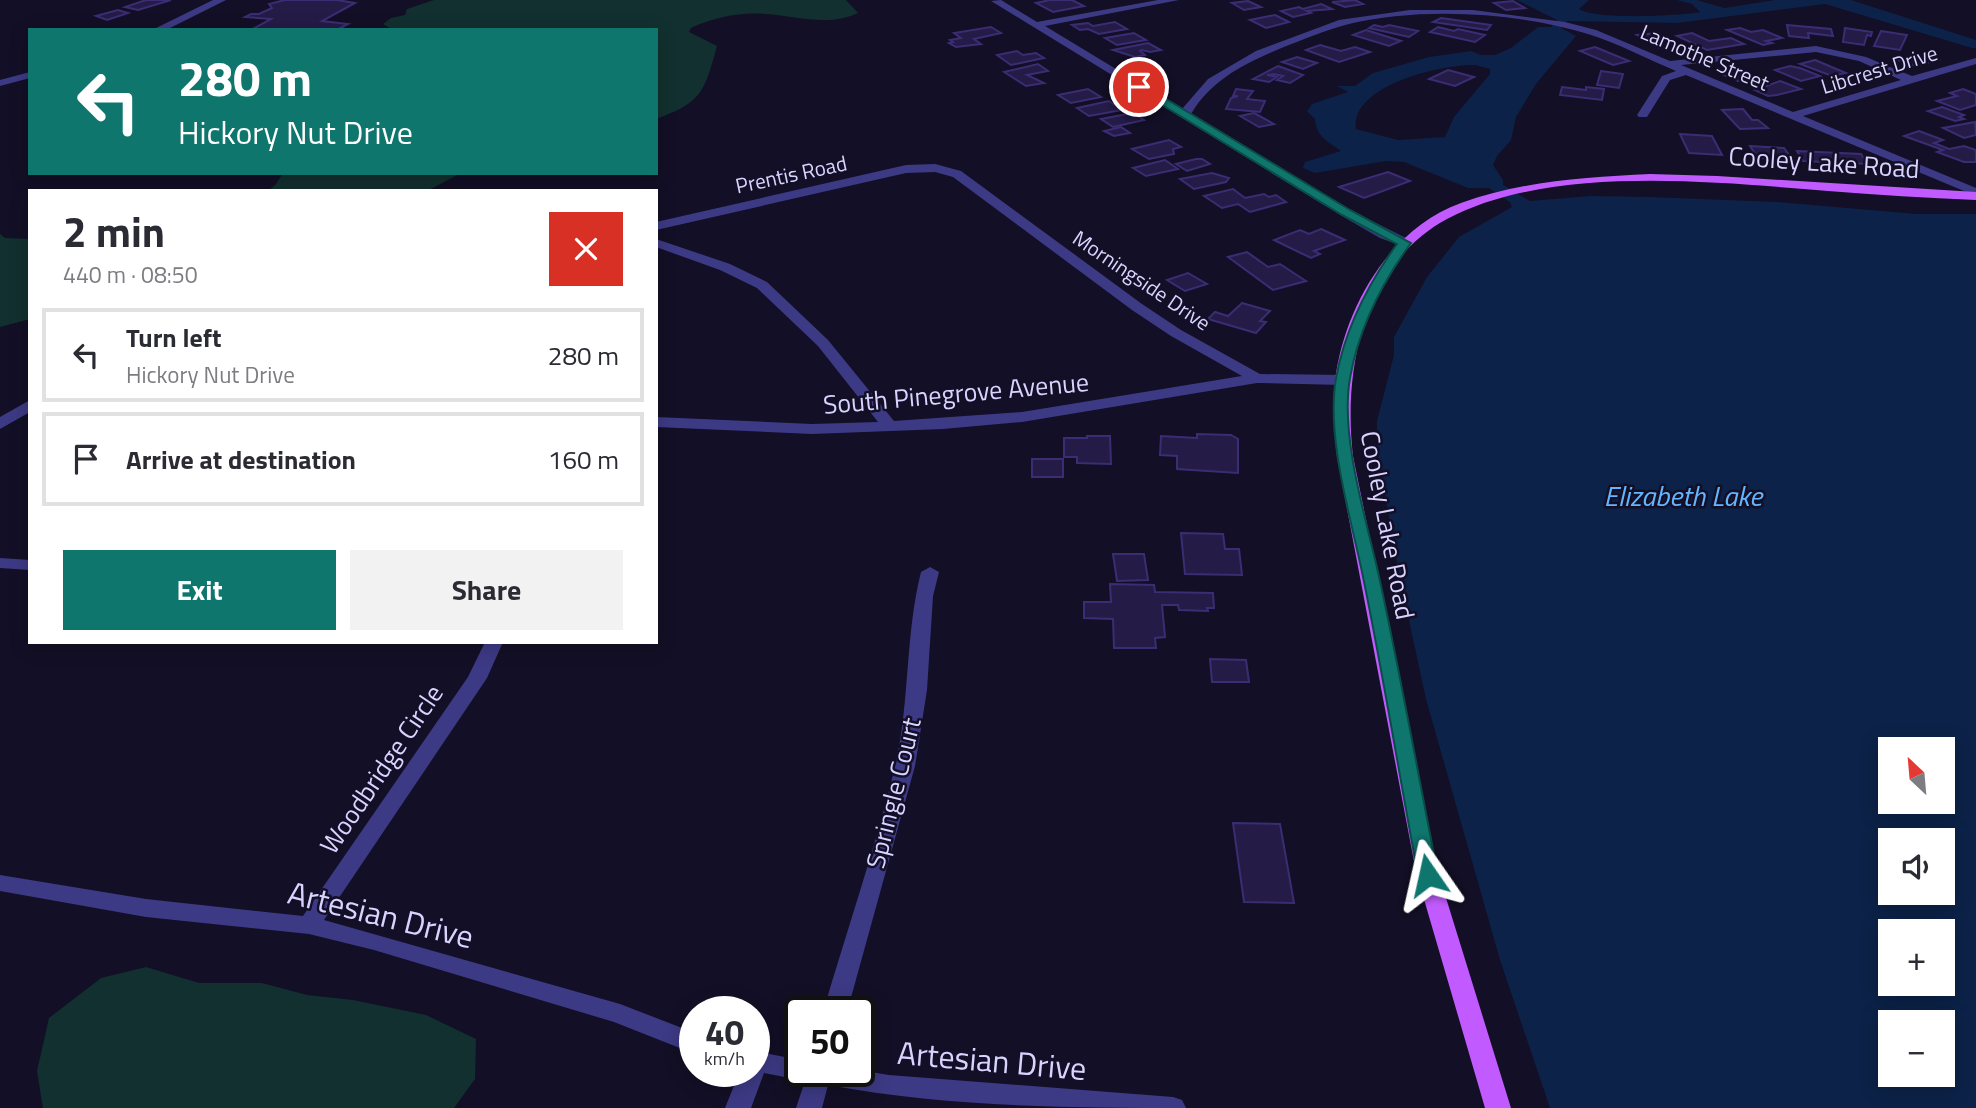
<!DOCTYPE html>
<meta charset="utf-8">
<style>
:root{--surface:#fff;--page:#f2f2f3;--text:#2b2b33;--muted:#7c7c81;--line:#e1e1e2;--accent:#0f766e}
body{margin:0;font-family:"Titillium Web",sans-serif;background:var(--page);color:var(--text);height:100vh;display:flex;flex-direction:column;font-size:26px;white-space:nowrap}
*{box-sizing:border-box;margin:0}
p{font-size:23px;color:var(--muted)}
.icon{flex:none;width:38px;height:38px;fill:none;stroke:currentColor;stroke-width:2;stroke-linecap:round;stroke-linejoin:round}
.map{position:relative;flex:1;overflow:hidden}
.panel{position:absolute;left:28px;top:189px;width:630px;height:455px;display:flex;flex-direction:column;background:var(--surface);border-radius:0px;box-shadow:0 4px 18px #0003}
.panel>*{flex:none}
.top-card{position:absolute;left:28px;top:28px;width:630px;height:147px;border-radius:0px;box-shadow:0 4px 18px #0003;background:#0f766e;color:#fff;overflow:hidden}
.needle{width:46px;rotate:334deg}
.controls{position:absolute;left:1878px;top:737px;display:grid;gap:14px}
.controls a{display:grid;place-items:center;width:77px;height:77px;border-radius:0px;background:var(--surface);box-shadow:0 4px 18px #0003;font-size:35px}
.speed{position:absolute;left:679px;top:996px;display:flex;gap:14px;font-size:35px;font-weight:700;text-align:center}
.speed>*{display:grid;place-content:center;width:91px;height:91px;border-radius:50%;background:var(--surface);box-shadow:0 4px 18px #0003;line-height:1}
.speed small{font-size:18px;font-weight:400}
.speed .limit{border:4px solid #111;border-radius:10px;background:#fff;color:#111}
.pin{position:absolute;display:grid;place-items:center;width:60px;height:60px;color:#fff;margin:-30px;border:4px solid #fff;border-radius:50%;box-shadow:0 2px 7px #0007}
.me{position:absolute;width:77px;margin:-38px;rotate:349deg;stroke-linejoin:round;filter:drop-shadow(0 0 5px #0008)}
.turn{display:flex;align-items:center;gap:24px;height:147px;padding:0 35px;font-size:32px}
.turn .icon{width:91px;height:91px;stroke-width:2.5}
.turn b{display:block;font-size:49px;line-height:60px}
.round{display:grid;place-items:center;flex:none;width:74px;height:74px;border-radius:0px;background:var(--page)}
.head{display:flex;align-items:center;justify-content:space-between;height:119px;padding:0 35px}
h1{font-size:42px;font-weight:700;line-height:52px}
.primary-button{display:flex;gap:14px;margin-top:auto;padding:14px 35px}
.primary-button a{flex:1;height:80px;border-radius:0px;background:var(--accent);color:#fff;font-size:28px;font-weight:700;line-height:80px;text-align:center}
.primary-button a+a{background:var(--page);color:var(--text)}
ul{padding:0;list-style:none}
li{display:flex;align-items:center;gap:21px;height:94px;margin:0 14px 10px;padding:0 21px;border:4px solid var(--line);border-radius:0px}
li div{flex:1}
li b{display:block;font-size:26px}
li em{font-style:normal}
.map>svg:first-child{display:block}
.green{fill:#12302f}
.water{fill:#0c2248;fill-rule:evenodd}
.building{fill:#241b47;stroke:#3b2d73;stroke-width:2}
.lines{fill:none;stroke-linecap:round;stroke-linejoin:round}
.minor{fill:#3d3a85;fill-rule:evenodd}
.major{fill:#c25bff;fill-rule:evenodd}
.route{fill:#0f766e;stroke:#0a4d48;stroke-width:2}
.labels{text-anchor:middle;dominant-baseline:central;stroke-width:5;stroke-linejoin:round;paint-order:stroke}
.far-street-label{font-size:21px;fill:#d9d4ff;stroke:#130f26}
.street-label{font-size:26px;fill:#d9d4ff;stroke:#130f26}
.water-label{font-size:28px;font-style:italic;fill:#62b6ff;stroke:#130f26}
.near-street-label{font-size:32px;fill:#d9d4ff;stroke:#130f26}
</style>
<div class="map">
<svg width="1976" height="1108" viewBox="0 0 1976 1108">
<rect width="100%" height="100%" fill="#130f26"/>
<g class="green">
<path d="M434,0H846L858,13C829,27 796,16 766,14C740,12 715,17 691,28L689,32L717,46C704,92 703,102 656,119V30H393L383,24L391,18L405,15L407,9Z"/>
<path d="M283,173H461L427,191H268L276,184Z"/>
<path d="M0,234L5,238L30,239V319L0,327Z"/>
<path d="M146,967L199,983H262L307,995L353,1000L426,1015L476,1039L475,1079L454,1108H43L37,1071L49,1018L101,978Z"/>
</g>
<path class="water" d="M1517,0H1589L1579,9C1594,20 1680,16 1700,12L1692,4L1677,0H1697L1724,8L1775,0H1851L1976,40V48H1972L1825,4L1677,23L1567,21L1561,28L1576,36L1536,84L1516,117L1511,140L1497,156L1493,165L1503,180V185L1530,201L1591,196L1650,197L1778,202L1917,214H1976V1108H1550L1500,960L1426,699L1400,579L1377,450V421L1394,355V337L1427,277L1459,237L1512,207L1510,202L1489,188H1468L1404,162L1386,161L1315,173L1303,168L1305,162L1341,151C1329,142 1316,137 1315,119L1307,111L1312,104L1348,92L1337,86H1355L1373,73L1429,57L1471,51L1481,55H1495L1511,48L1538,27H1551L1557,20ZM1475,65L1490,69V74L1454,117L1445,137L1398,140L1356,129C1350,85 1443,64 1475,65ZM1890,749H1942V802H1890ZM1890,840H1942V892H1890ZM1890,931H1942V984H1890ZM1890,1022H1942V1074H1890Z"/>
<g class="building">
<path d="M146,0H171L138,10L125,7Z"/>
<path d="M337,0L355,3L322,21L348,24L340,28L350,30H251L271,19L245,17L251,14H259L272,8L269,4L285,0Z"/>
<path d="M1050,0H1072L1084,6L1053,12L1036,3Z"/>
<path d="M1355,0L1363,4L1345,7L1332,2Z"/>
<path d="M1248,1L1261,7L1244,10L1232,3Z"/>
<path d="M1513,1L1525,8L1506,10L1494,3Z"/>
<path d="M1321,4L1332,9L1307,11L1311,13L1293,17L1281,11L1299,7L1303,9Z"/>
<path d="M118,10L128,13L107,20L96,16Z"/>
<path d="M1275,15L1289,22L1266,28L1250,20Z"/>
<path d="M1441,18L1491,25L1487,30L1433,22Z"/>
<path d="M1115,22L1127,29L1099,34L1088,29L1080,30L1072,25L1088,23L1093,26Z"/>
<path d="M1374,25L1383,27L1389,25L1418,31L1409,37L1369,28Z"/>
<path d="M1787,25L1831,29L1833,36L1808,33L1809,38L1789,36Z"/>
<path d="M991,27L1001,33L974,39L981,44L956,47L949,43L953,42L950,40L961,38L954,33Z"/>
<path d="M1438,27L1454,31L1458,29L1485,35L1475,42L1430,32Z"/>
<path d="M1740,28L1751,32L1763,30L1782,38L1766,41L1772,43L1763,45L1727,30Z"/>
<path d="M1845,28L1872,32L1871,36L1867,35L1864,45L1843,42Z"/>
<path d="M1366,30L1401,41L1389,46L1353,35Z"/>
<path d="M1881,31L1907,35L1900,50L1874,46Z"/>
<path d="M1134,33L1146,40L1117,45L1105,38Z"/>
<path d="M1657,33L1679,46L1659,48L1637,35Z"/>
<path d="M1692,33L1709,41L1731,38L1744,44L1707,50L1677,36Z"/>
<path d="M1148,43L1161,50L1150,52L1142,50L1140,51L1145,55L1135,57L1113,50Z"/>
<path d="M1320,45L1341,51L1355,47L1370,52L1339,62L1306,50Z"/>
<path d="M1595,47L1629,61L1613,65L1580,51Z"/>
<path d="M1017,51L1023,55L1036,53L1044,58L1011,65L997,55Z"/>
<path d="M1916,55H1923L1938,60L1915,66L1898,60Z"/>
<path d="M1297,57L1317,63L1303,69L1282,62Z"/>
<path d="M1815,60L1846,73L1832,76L1800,64Z"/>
<path d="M1038,64L1048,71L1027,75L1044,83L1026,86L1004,72Z"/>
<path d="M1278,66L1303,75L1290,83L1277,80L1283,76L1274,74L1267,75L1277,77L1269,82L1253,79Z"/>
<path d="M1790,66L1800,68L1820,76L1801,81L1775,70Z"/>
<path d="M1448,70L1474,77L1455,86L1429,79Z"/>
<path d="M1601,71L1623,74L1619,88L1597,85Z"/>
<path d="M1739,72L1753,78L1738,81L1724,75Z"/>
<path d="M1780,81L1801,89L1777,95L1768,96L1755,90Z"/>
<path d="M1562,87L1586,90V87L1604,89L1602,100L1560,95Z"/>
<path d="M1088,89L1101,97L1071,103L1058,95Z"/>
<path d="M1236,89L1253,91L1247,99L1265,101L1260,112L1226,109L1231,98L1238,96H1233Z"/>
<path d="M1963,89L1976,94V105L1960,110L1937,101L1957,96L1950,93Z"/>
<path d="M1109,101L1122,110L1089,116L1077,108Z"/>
<path d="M1942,107L1964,115L1959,117L1964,119L1955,121L1928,111Z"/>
<path d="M1743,109L1752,120H1758L1768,128L1740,129L1722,110Z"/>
<path d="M1254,113L1274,124L1259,127L1240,116Z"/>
<path d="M1127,114H1135L1144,120L1113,127L1101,119Z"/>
<path d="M1975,122L1976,135L1964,138L1943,128Z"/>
<path d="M1121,127L1130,133L1114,136L1104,131Z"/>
<path d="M1919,131L1943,140L1934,143L1949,149L1964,146L1976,150V162H1964L1937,152L1943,150L1904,136Z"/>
<path d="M1680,134L1712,136L1722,155L1689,153Z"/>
<path d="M1169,140L1181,147L1173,149L1174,154L1149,159L1132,149Z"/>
<path d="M1750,146L1784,148L1792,159L1758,158Z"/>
<path d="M1797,151L1861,154L1868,164L1803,161Z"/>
<path d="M1196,159H1202L1210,164L1187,171L1176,164Z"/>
<path d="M1165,160L1178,169L1146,176L1133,168Z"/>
<path d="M1388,172L1410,181L1364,198L1339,187Z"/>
<path d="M1212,173L1229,178L1226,182L1194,189L1180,179Z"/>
<path d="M1233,189L1245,198L1264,194L1269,197L1276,195L1286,202L1250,212L1238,204L1222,208L1204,196Z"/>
<path d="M1321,229L1345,240L1314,251L1320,254L1311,258L1274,240L1300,230L1309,234Z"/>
<path d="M1247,252L1268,267L1280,264L1306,281L1273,290L1228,257Z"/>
<path d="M1188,273L1207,284L1185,291L1167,280Z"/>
<path d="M1242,303L1270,311L1260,321L1266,322L1256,333L1208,319L1215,312L1228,316Z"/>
<path d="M1197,434L1231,435L1238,439V473L1177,469V456L1160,455L1161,436L1197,438Z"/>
<path d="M1087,436H1110L1111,464L1077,463V457H1064V438H1087Z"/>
<rect x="1032" y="459" width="31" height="18"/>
<path d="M1181,533L1223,534L1225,549H1239L1242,575L1185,574Z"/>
<path d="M1113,554H1144L1148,580L1117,581Z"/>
<path d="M1110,584L1154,585L1155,592L1213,593L1214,608H1207L1208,611L1179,610L1178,605H1162L1165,637L1155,638L1156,648H1114L1113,619L1084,618V602H1111Z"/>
<path d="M1210,659L1246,660L1249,682H1212Z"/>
<path d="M1233,823L1280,824L1294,903L1244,902Z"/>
</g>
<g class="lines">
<g class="minor">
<path d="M213,0H226L166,30H152Z"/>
<path d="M1001,0L1037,22L1158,0H1179L1045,26L1182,109L1208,79L1256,51L1339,20L1410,10H1473L1565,22L1596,30L1670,61L1816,46L1866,57L1912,76L1976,58V64L1803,116L1976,188V196L1686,75L1670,80L1647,117H1639L1637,115L1662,76L1676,71C1647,59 1618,43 1588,34C1518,12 1420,7 1349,24C1325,30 1302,40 1279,49C1244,64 1211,80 1191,114L1350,210L1410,240L1412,243L1405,247L1380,238L1342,216L991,1ZM1816,52L1859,61L1901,80L1793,112L1681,65Z"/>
<path d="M30,72V78L0,86V80Z"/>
<path d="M935,164L961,171L1142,304L1181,330L1260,374L1343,375L1351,380L1343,385L1257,383L1022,422L943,429L812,434L656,427V417L812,424L878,422L818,346L757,288L720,270L656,247V239L730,264L767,282L828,340L894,421L1022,412L1242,376L1171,336L1132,310L953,177L935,172L906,173L656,230V222L906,165Z"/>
<path d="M30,400V412L0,429V417Z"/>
<path d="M0,558L30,560V570L0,568Z"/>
<path d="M930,567L939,572L933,596L927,690L915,766L847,1012H823C847,930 875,849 895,767C910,703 905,635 921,572Z"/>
<path d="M485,642H503L487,678L324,920L620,1004L695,1033V1054L614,1022L374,950L309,934L146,917L0,891V875L146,899L303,916L468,677Z"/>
<path d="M754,1051L800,1060V1071L859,1070L889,1075L1173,1097L1182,1100L1186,1108C1066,1108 947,1107 828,1085L822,1108H796L805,1081L764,1073L751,1108H725L740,1071H754Z"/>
</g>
<path class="major" d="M1650,174L1717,176L1976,192V200C1927,198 1877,195 1828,191C1714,182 1551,164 1447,219C1363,264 1343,370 1353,456L1438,872L1511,1108H1485L1416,872L1337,456C1334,431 1332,406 1335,381C1344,308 1389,229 1461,203C1522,181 1586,177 1650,174Z"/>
</g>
<path class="route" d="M1136,85H1143L1350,210L1411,243C1381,284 1359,327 1350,378C1340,435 1365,515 1378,572C1400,672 1418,774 1438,875L1435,880L1428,883L1421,880L1418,875C1399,774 1383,673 1362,572C1350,514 1326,437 1336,378C1345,329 1368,284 1397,244L1342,215L1136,89Z"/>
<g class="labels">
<g class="far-street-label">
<text transform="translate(1705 57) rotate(23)">Lamothe Street</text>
<text transform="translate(1879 69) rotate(-17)">Libcrest Drive</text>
<text transform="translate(791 174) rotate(-12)">Prentis Road</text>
<text transform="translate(1142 280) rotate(34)">Morningside Drive</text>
</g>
<g class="street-label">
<text transform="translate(1824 162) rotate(4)">Cooley Lake Road</text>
<text transform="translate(956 393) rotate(-5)">South Pinegrove Avenue</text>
<text transform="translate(1388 525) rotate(79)">Cooley Lake Road</text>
<text transform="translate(381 769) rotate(-56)">Woodbridge Circle</text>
<text transform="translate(893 793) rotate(-76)">Springle Court</text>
</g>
<g class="water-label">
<text x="1683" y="495">Elizabeth Lake</text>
</g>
<g class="near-street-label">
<text transform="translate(381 914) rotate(14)">Artesian Drive</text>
<text transform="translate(992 1060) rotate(5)">Artesian Drive</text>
</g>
</g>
</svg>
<div class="controls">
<a><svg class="needle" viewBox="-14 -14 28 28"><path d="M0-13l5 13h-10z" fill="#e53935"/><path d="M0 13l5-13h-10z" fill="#7c7c81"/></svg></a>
<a><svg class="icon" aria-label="sound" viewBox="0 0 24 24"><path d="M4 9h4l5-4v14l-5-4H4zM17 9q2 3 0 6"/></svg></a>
<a>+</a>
<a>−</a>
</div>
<div class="speed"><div>40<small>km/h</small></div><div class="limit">50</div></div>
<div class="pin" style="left:1139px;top:87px;background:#d93025"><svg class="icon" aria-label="arrive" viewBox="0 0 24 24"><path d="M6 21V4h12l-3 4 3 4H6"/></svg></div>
<svg class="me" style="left:1428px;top:875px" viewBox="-20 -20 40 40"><path d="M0-17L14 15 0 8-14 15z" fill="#0f766e" stroke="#fff" stroke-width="4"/></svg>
<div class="top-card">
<div class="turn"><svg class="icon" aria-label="left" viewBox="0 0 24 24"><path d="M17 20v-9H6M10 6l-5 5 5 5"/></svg><div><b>280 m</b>Hickory Nut Drive</div></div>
</div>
<section class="panel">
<div class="head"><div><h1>2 min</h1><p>440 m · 08:50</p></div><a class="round" style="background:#d93025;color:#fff"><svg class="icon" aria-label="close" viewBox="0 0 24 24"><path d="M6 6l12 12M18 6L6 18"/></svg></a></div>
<ul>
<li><svg class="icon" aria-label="left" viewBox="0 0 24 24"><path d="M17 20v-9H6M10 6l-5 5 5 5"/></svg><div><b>Turn left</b><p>Hickory Nut Drive</p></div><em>280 m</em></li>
<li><svg class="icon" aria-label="arrive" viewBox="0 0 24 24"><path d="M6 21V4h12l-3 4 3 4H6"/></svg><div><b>Arrive at destination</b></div><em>160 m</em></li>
</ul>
<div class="primary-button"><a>Exit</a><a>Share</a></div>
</section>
</div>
